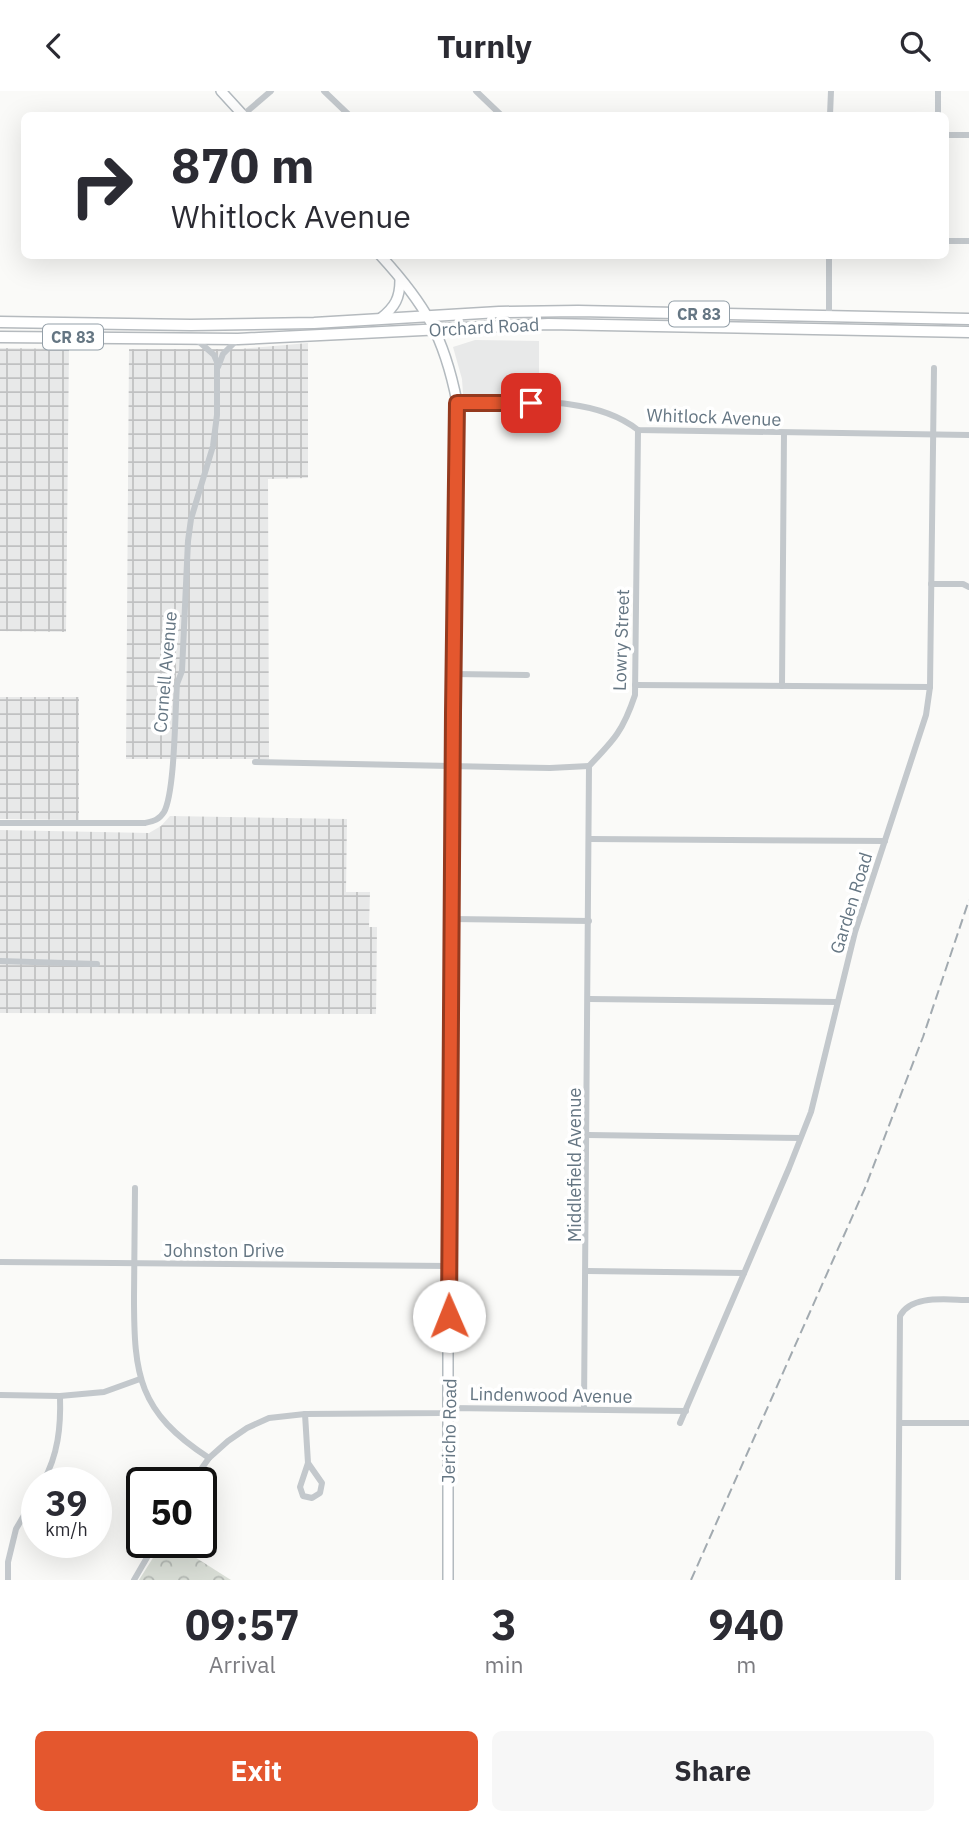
<!DOCTYPE html>
<style>
:root{--surface:#fff;--page:#f7f7f7;--text:#2b2b33;--muted:#7c7c81;--accent:#e4572e}
body{margin:0;font-family:"IBM Plex Sans",sans-serif;background:var(--page);color:var(--text);height:100vh;display:flex;flex-direction:column;font-size:26px;white-space:nowrap}
*{box-sizing:border-box;margin:0}
p{font-size:23px;color:var(--muted)}
.icon{flex:none;width:38px;height:38px;fill:none;stroke:currentColor;stroke-width:2;stroke-linecap:round;stroke-linejoin:round}
.map{position:relative;height:1489px;overflow:hidden}
.side{display:flex;flex-direction:column;background:var(--surface);flex:1}
.side>*{flex:none}
.banner{position:absolute;left:21px;top:21px;width:928px;height:147px;border-radius:10px;box-shadow:0 7px 28px #0002;background:#fff;color:var(--text);overflow:hidden}
.speed{position:absolute;left:21px;top:1376px;display:flex;gap:14px;font-size:35px;font-weight:700;text-align:center}
.speed>*{display:grid;place-content:center;width:91px;height:91px;border-radius:50%;background:var(--surface);box-shadow:0 7px 28px #0002;line-height:1}
.speed small{font-size:18px;font-weight:400}
.speed .limit{border:4px solid #111;border-radius:10px;background:#fff;color:#111}
.pin{position:absolute;display:grid;place-items:center;width:60px;height:60px;color:#fff;margin:-30px;border-radius:14px;box-shadow:0 4px 10px #0006}
.me{position:absolute;width:77px;margin:-38px;rotate:359deg;stroke-linejoin:round;filter:drop-shadow(0 0 5px #0008)}
.turn{display:flex;align-items:center;gap:24px;height:147px;padding:0 35px;font-size:32px}
.turn .icon{width:91px;height:91px;stroke-width:2.5}
.turn b{display:block;font-size:49px;line-height:60px}
.eta{display:flex;justify-content:space-evenly;align-items:center;height:119px;text-align:center}
.eta b{font-size:42px;font-weight:800;line-height:49px}
.primary-button{display:flex;gap:14px;margin-top:auto;padding:14px 35px}
.primary-button a{flex:1;height:80px;border-radius:10px;background:var(--accent);color:#fff;font-size:28px;font-weight:800;line-height:80px;text-align:center}
.primary-button a+a{background:var(--page);color:var(--text)}
header{display:flex;justify-content:space-between;align-items:center;height:91px;padding:0 35px;background:var(--surface);font-size:32px;font-weight:800}
.map>svg:first-child{display:block}
.built{fill:#e8e9e9}
.industrial{fill:url(#industrial-grid)}
.park{fill:url(#park-crowns)}
.lines{fill:none;stroke-linecap:round;stroke-linejoin:round}
.secondary-casing{stroke:#b3babf;stroke-width:12}
.primary-casing{stroke:#b5babe;stroke-width:13}
.street{stroke:#c3c8cc;stroke-width:6}
.secondary{stroke:#fff;stroke-width:9}
.primary{stroke:#fff;stroke-width:10}
.rail{stroke:#a2aab0;stroke-width:2;stroke-dasharray:10 5;stroke-linecap:butt}
.route-casing{stroke:#94391e;stroke-width:18}
.route{stroke:#e4572e;stroke-width:12}
.labels{text-anchor:middle;dominant-baseline:central;stroke-width:7;stroke-linejoin:round;paint-order:stroke}
.shield{fill:#fff;stroke:#939fa8;stroke-width:2}
.shield-label{font-size:16px;font-weight:bold;fill:#657683}
.street-label{font-size:18px;fill:#657683;stroke:#fff}
</style>
<header><svg class="icon" aria-label="back" viewBox="0 0 24 24"><path d="M15 5l-7 7 7 7"/></svg>Turnly<svg class="icon" aria-label="search" viewBox="0 0 24 24"><circle cx="10" cy="10" r="6"/><path d="M15 15l6 6"/></svg></header>
<div class="map">
<svg width="969" height="1489" viewBox="0 0 969 1489">
<defs>
<pattern id="industrial-grid" width="8" height="8" patternUnits="userSpaceOnUse" patternTransform="scale(1.75)"><rect width="8" height="8" fill="#e8e9e9"/><path d="M0 4h8M4 0v8" fill="none" stroke="#c0c1c2"/></pattern>
<pattern id="park-crowns" width="20" height="18" patternUnits="userSpaceOnUse" patternTransform="scale(1.75)"><rect width="20" height="18" fill="#dadfd7"/><path d="M2 6a3 3 0 1 1 6 0M12 15a3 3 0 1 1 6 0" fill="none" stroke="#b4b9b4"/></pattern>
</defs>
<rect width="100%" height="100%" fill="#fafaf8"/>
<path class="built" d="M475,249L539,250V319L464,318L462,288L453,256Z"/>
<g class="industrial">
<path d="M308,252V387L268,388L269,668H126L129,258H240Z"/>
<path d="M0,257L69,258L66,541L0,540Z"/>
<path d="M0,606H79V729L0,728Z"/>
<path d="M170,725L347,728L346,801H370L369,836H377L376,923L0,922V739L149,742L161,735Z"/>
</g>
<path class="park" d="M163,1451H171L231,1489H139Z"/>
<g class="lines">
<defs>
<g id="secondary">
<path d="M221,0L243,24"/>
<path d="M380,164C425,213 444,245 457,311L448,1175V1489"/>
<path d="M381,227C395,216 400,207 400,189"/>
</g>
<g id="primary">
<path d="M0,231L191,234L314,232L499,221L578,220L969,228"/>
<path d="M0,246L238,248L548,233L969,241"/>
</g>
</defs>
<use href="#secondary" class="secondary-casing"/>
<use href="#primary" class="primary-casing"/>
<g class="street">
<path d="M324,0L349,24"/>
<path d="M476,0L501,24"/>
<path d="M243,24L271,0"/>
<path d="M830,24L831,0"/>
<path d="M938,24V0"/>
<path d="M945,44H969"/>
<path d="M945,150H969"/>
<path d="M829,226V164"/>
<path d="M218,276L223,263L237,249"/>
<path d="M457,311C514,312 591,302 638,339L969,344"/>
<path d="M931,493H963L969,496"/>
<path d="M453,583L527,584"/>
<path d="M635,594L930,596"/>
<path d="M782,595L784,342"/>
<path d="M255,671L550,677L589,675"/>
<path d="M0,732H145C154,730 159,729 164,721C175,701 175,620 177,593L182,580L188,450L191,428L213,355L217,324V271L214,264L196,248"/>
<path d="M590,748L885,750"/>
<path d="M452,828L589,830"/>
<path d="M0,870L97,873"/>
<path d="M589,908L837,911"/>
<path d="M588,1044L800,1047"/>
<path d="M135,1097C135,1133 134,1170 134,1206C134,1284 138,1321 209,1367"/>
<path d="M0,1171L448,1175"/>
<path d="M587,1180L744,1182"/>
<path d="M0,1304L60,1305L104,1301L140,1288"/>
<path d="M584,1318L589,675C614,649 623,640 635,604L638,339"/>
<path d="M305,1323L308,1372L300,1396L303,1405L312,1407L320,1402L322,1392L308,1372"/>
<path d="M680,1332L789,1077L811,1021L855,841L926,624L930,596L934,277"/>
<path d="M900,1332H969"/>
<path d="M43,1391C58,1364 61,1336 60,1305"/>
<path d="M192,1391L209,1367L228,1350L247,1337L269,1327L305,1323L441,1322L449,1317L686,1320"/>
<path d="M8,1489V1471L16,1438L37,1402"/>
<path d="M134,1489L156,1451"/>
<path d="M898,1489L900,1225C911,1203 948,1209 969,1209"/>
</g>
<use href="#secondary" class="secondary"/>
<use href="#primary" class="primary"/>
<path class="rail" d="M691,1489L865,1097L923,946L969,809"/>
</g>
<g class="lines">
<defs>
<path id="route" d="M449,1225L453,622L457,312H531"/>
</defs>
<use href="#route" class="route-casing"/>
<use href="#route" class="route"/>
</g>
<g class="labels">
<g class="shield">
<rect x="669" y="210.5" width="60" height="25" rx="5"/>
<rect x="43" y="233.5" width="60" height="25" rx="5"/>
</g>
<g class="shield-label">
<text x="699" y="223">CR 83</text>
<text x="73" y="246">CR 83</text>
</g>
<g class="street-label">
<text transform="translate(484 236) rotate(-3)">Orchard Road</text>
<text transform="translate(714 326) rotate(2)">Whitlock Avenue</text>
<text transform="translate(621 549) rotate(-88)">Lowry Street</text>
<text transform="translate(165 581) rotate(-85)">Cornell Avenue</text>
<text transform="translate(851 812) rotate(-73)">Garden Road</text>
<text transform="translate(574 1074) rotate(-90)">Middlefield Avenue</text>
<text x="224" y="1159">Johnston Drive</text>
<text transform="translate(551 1304) rotate(1)">Lindenwood Avenue</text>
<text transform="translate(449 1340) rotate(-89)">Jericho Road</text>
</g>
</g>
</svg>
<div class="speed"><div>39<small>km/h</small></div><div class="limit">50</div></div>
<div class="pin" style="left:531px;top:312px;background:#d93025"><svg class="icon" aria-label="arrive" viewBox="0 0 24 24"><path d="M6 21V4h12l-3 4 3 4H6"/></svg></div>
<svg class="me" style="left:449px;top:1225px" viewBox="-20 -20 40 40"><circle r="19" fill="#fff"/><path d="M0-13L10 11 0 6-10 11z" fill="#e4572e"/></svg>
<div class="banner">
<div class="turn"><svg class="icon" aria-label="right" viewBox="0 0 24 24"><path d="M7 20v-9h11M14 6l5 5-5 5"/></svg><div><b>870 m</b>Whitlock Avenue</div></div>
</div>
</div>
<section class="side">
<div class="eta">
<div><b>09:57</b><p>Arrival</p></div>
<div><b>3</b><p>min</p></div>
<div><b>940</b><p>m</p></div>
</div>
<div class="primary-button"><a>Exit</a><a>Share</a></div>
</section>
